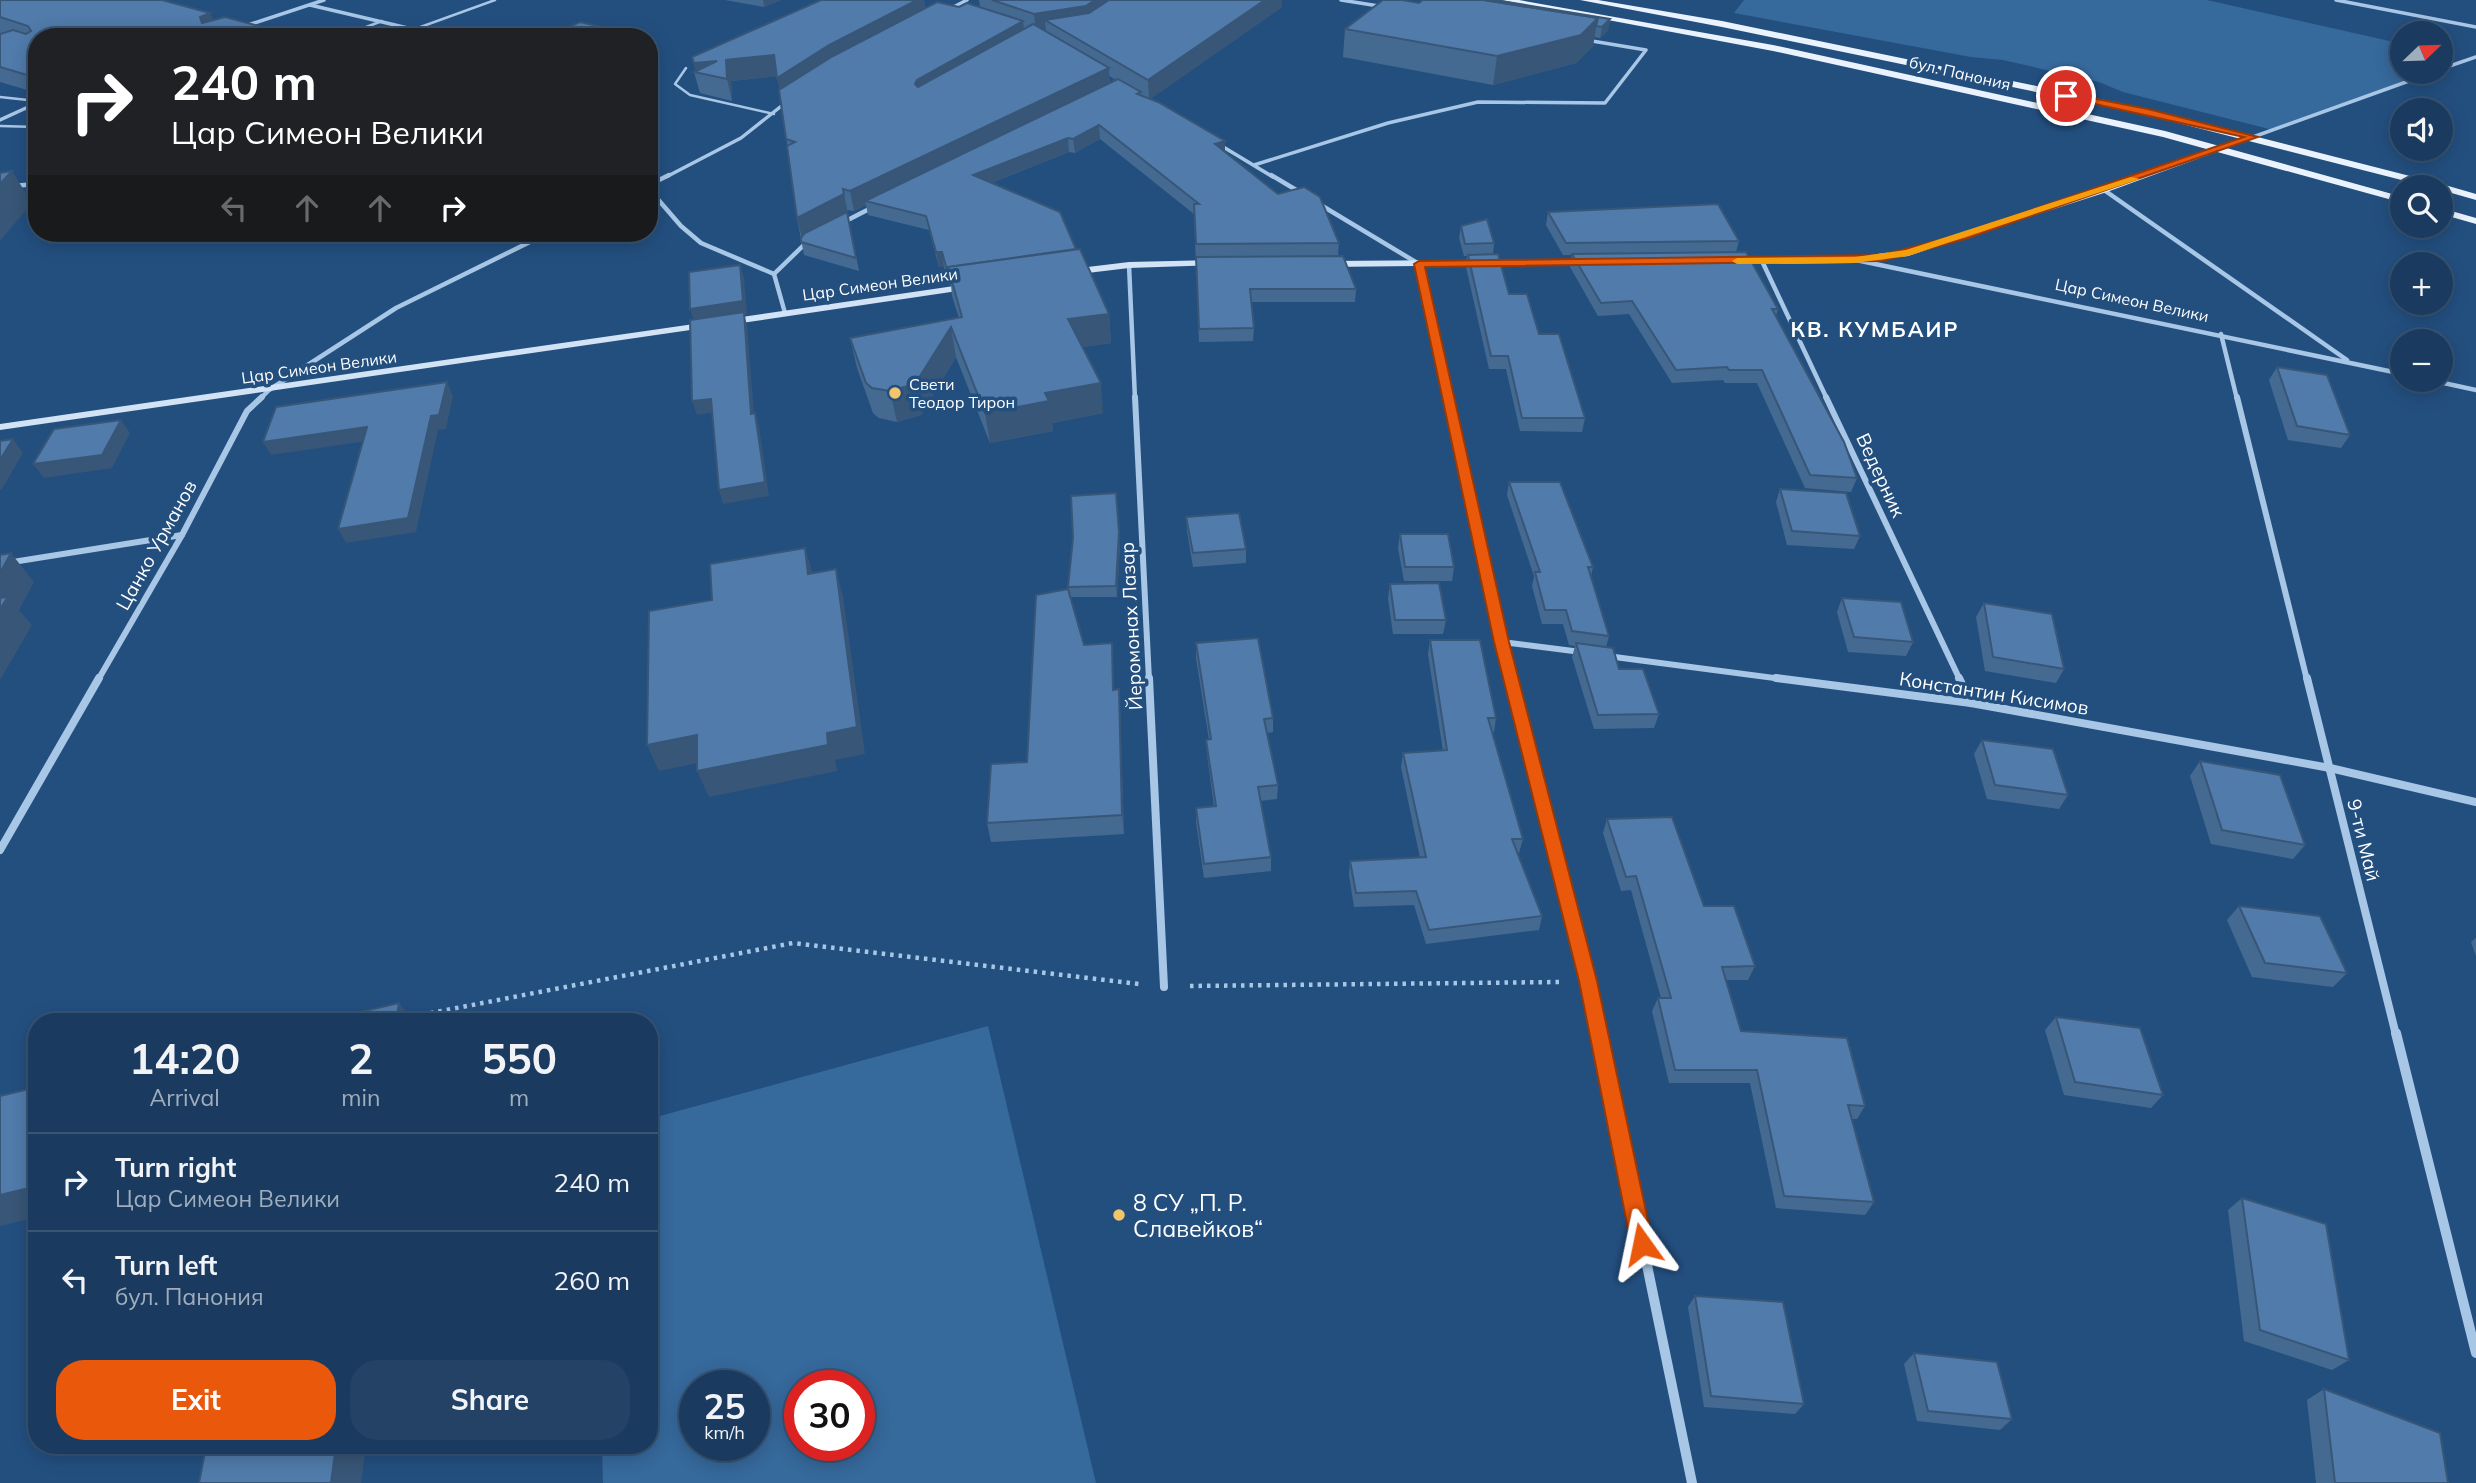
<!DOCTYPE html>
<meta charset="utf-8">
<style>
:root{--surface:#1a3b5f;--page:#234265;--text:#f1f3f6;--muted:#9fadbd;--line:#385574;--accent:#ea580c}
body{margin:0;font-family:Mulish,sans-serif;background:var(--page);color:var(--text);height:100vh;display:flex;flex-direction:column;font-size:26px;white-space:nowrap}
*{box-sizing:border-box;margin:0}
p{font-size:23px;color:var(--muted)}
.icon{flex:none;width:38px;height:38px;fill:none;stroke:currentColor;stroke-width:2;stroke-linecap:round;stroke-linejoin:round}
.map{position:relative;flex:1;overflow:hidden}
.side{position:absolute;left:28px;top:1013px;width:630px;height:441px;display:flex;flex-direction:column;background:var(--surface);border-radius:28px;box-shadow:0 4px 18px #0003,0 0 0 2px var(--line)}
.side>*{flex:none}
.top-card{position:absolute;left:28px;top:28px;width:630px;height:214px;border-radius:28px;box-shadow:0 4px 18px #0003,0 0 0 2px var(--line);background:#202124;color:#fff;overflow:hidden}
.needle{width:46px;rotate:67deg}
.tools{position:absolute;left:2390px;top:21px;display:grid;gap:14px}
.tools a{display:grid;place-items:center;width:63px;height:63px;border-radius:50%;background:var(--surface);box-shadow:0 4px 18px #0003,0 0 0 2px var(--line);font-size:35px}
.speed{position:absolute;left:679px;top:1370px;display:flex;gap:14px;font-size:35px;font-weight:700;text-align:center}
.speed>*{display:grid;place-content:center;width:91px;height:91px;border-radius:50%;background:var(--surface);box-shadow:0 4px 18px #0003,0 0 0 2px var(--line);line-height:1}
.speed small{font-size:18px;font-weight:400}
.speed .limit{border:10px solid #d22;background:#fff;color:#111}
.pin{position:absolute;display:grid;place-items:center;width:60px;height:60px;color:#fff;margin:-30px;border:4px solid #fff;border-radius:50%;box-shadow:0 2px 7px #0007}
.me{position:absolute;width:77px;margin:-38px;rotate:348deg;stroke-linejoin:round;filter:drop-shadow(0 0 5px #0008)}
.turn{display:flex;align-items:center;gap:24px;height:147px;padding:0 28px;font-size:32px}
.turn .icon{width:91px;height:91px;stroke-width:2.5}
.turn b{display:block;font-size:49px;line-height:60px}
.lanes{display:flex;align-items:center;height:66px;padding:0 28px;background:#0003;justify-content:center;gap:35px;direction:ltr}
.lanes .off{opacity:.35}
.eta{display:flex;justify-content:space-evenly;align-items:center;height:119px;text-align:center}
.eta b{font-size:42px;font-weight:700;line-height:49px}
.primary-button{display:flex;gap:14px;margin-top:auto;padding:14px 28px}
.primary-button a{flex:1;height:80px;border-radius:28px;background:var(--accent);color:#fff;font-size:28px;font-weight:700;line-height:80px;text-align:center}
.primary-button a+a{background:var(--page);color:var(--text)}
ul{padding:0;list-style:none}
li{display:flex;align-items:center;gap:21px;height:98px;padding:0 28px;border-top:2px solid var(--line)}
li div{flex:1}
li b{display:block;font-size:26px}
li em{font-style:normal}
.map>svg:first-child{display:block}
.green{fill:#36699c;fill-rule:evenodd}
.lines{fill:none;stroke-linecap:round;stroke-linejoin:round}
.path{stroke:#a8c7e6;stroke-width:4.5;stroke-dasharray:3.5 5;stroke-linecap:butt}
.service{stroke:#a8c7e6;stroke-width:2.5}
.minor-far4{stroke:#a8c7e6;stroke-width:3.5}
.minor-far3{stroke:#a8c7e6;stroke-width:4.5}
.minor-far2{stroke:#a8c7e6;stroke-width:6}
.minor-far1{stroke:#a8c7e6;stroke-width:8}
.minor{stroke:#a8c7e6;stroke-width:10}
.secondary{fill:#d2e3f6;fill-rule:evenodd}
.primary{fill:#e9f2fd;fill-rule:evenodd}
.wall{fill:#456a92;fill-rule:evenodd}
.shaded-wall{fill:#385677}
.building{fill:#507baa;stroke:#385677;stroke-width:2}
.route{fill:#ea580c;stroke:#983908;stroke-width:2}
.slow{fill:#f59e0b}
.poi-dot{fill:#f2c46b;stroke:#234f7f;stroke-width:2.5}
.labels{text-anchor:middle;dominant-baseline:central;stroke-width:7;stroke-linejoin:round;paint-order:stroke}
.far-street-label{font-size:16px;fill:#fff;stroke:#234f7f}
.far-poi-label{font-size:16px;fill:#fff;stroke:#234f7f;text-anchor:start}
.street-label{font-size:19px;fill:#fff;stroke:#234f7f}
.far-district-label{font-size:21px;font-weight:bold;letter-spacing:2px;fill:#fff;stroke:#234f7f}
.near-poi-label{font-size:23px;fill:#fff;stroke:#234f7f;text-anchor:start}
</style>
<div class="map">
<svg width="2476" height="1483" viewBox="0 0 2476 1483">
<rect width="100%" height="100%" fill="#234f7f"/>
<g class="green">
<path d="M1744,0H2207L2403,44V72H2434L2273,130L2123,92L2099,82L2003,60L1971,57L1734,13Z"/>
<path d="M988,1026L1096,1483H603L602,1446H649V1119ZM695,1386H754V1446H695ZM800,1386H859V1446H800Z"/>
</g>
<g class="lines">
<g class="path">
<path d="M1190,986L1559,982"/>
<path d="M405,1018L793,943L1139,984"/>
</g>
<g class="service">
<path d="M415,29L495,0"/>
<path d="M340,37L382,21"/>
<path d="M686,68L675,84L690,95L774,114"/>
<path d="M0,97L37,101"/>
<path d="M0,126L37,127"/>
</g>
<g class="minor-far4">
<path d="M1341,0L1385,7"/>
<path d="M2336,0L2476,27"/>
<path d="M310,5L446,37"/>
<path d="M948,10L967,0"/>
<path d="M245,26L324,0"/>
<path d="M2441,69L2476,57"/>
<path d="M0,120L37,103"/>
<path d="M2253,137L2434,72"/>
<path d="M1220,145L1273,177"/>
<path d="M1254,165L1388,123L1478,102L1605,103L1646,50L1586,40"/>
<path d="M666,177L741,138L789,100"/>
</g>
<g class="minor-far3">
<path d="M1271,175L1303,194"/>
<path d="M649,185L669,175"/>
<path d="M0,187L37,184"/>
<path d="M649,189L681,226L701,243L774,274"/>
<path d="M2104,190L2347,360"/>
<path d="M1319,204L1419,264L1449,399"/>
<path d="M842,223L875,206"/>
<path d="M1856,260L2403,374"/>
<path d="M1762,261L1827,399"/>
<path d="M1129,265L1135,399"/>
<path d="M785,313L774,274L809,240"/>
<path d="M2221,334L2237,399"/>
<path d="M2430,380L2476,390"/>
<path d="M260,399L269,390L396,308L548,233"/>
</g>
<g class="minor-far2">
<path d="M1135,397L1149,680"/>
<path d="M1448,397L1512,680"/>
<path d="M1826,397L1960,680"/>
<path d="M2237,397L2307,680"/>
<path d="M0,564L182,535"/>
<path d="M1502,642L1581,652"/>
<path d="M1607,656L1790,680"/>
<path d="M98,680L182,535L247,411L262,397"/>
</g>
<g class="minor-far1">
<path d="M1149,678L1164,987"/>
<path d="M1511,678L1599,1035"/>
<path d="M1776,678L1971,703L2330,768L2476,802"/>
<path d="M1959,678L1971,703"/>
<path d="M2307,678L2396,1035"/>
<path d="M0,850L99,678"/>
</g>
<g class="minor">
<path d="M1599,1033L1692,1483"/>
<path d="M2396,1033L2476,1353"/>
</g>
<g class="secondary">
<path d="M2250,135L2257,137L2107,192L1908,256L1855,263L1732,264L1727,261L1732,258L1855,257L1907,250L2101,188Z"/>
<path d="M1589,259L1594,262L1592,264L1329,267L1324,264L1329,261Z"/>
<path d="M1215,260L1218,261V265L1129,268L1071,275L1066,272L1071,269L1129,262Z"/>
<path d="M968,284L973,287L971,289L728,325L723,322L728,319Z"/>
<path d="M708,322L713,325L711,327L0,430V424Z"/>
</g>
<g class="primary">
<path d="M1501,0H1519L1773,45L2165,131L2403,197V203L2163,137L1773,51Z"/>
<path d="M1580,0H1598L1722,21L2148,109L2445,185L2476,194V200L2441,190V187H2429L2147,115L1722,27Z"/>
<path d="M2441,208L2476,218V224L2441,214Z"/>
</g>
</g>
<g class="wall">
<path d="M0,0L213,20L270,29L37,37V93L0,82Z"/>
<path d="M725,0H781L764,7Z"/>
<path d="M924,0L925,8L980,7L979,0H1282V7L1150,99L1225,153L1339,243L1338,256L1356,289L1355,302H1251L1254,328L1253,341L1199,342L1194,214L1100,139L1075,153L1069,152L991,183L1076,249L1109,314L1111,343L1083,347L1103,413L1052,423L1053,431L990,443L956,357L921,415L897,422L879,418L873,413L857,368L850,338L959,318L952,296L951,285H949L944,267H939L929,230L868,215L866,205L854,211L847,210L859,271L804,255L797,218L780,90L777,76L731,81L732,101L700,93L694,72L696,71L692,57ZM1109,76L1116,80L1110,83Z"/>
<path d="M1499,1L1610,19L1608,30L1600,38L1594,37L1593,46L1576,63L1493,85L1343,57L1345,29L1419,3Z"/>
<path d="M1548,212L1739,241L1736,252L1778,309L1776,316L1857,478L1851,492L1805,488L1757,383H1725L1723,380L1672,383L1629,314L1598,316L1570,267L1572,255H1563L1546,225Z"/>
<path d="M1461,226L1494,243L1493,255L1509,294L1539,334L1585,418L1582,432L1520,431L1506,369H1489L1466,267L1467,256H1464L1459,238Z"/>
<path d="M2277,367L2350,435L2341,448L2288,440L2269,380Z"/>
<path d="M1509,482L1593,567L1591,576L1609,636L1606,647L1619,669L1659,714L1654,728L1594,729L1572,657L1575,646L1569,645L1563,624H1542L1532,586L1534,576L1507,495Z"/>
<path d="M1780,489L1860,536L1854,549L1787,545L1776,502Z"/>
<path d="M1186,517L1246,549V563L1193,567L1187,531Z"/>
<path d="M1400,534L1454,567L1452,581H1404L1398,548Z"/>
<path d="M1120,543L1117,597H1070L1084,645L1112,643L1114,690L1120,708L1124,834L991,842L987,823L1027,762L1068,592V587Z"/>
<path d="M1390,584L1446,620L1443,634H1393L1388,598Z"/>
<path d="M1842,598L1913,642L1906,656L1848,652L1837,612Z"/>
<path d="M1984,603L2064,669L2056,683L1985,671L1976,617Z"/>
<path d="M1430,640L1496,718L1494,732H1492L1523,839L1519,853H1518L1542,916L1539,930L1426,944L1414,905L1354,907L1349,875L1350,861L1420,858L1401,767L1403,753L1443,751L1428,654Z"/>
<path d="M1196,643L1273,718V732L1267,733L1278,785L1277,799L1260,801L1271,857V871L1204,878L1196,822V808L1214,807L1207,754L1206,740H1209L1196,658Z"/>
<path d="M1982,740L2068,795L2059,809L1987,799L1974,754Z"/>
<path d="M2200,761L2305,845L2293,859L2211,844L2190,776Z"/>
<path d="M1607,819L1704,906L1755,966L1748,980H1726L1741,1031L1865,1106L1857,1119H1852L1874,1202L1865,1215L1776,1208L1750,1083H1669L1652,1011L1658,998H1661L1631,890L1621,891L1603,833Z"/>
<path d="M2239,906L2347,973L2333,987L2252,977L2227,920Z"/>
<path d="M2476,938V956L2471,942Z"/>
<path d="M2056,1017L2163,1095L2151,1108L2064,1095L2045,1030Z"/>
<path d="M2242,1198L2349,1360L2332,1370L2244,1341L2228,1210Z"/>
<path d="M1695,1296L1804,1404L1795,1414L1704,1407L1688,1307Z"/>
<path d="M1914,1353L2012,1419L2000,1430L1917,1421L1904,1364Z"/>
<path d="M2324,1389L2448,1483H2316L2307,1400Z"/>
</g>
<g class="shaded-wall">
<path d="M763,0H781L764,7Z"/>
<path d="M917,0H924L926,17L782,99L777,78L829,45Z"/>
<path d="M1095,0H1120L1087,25L1045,20L1046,31L1036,33L1034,14Z"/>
<path d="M1265,0H1282V7L1149,100L1148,80Z"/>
<path d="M210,13L219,31L202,23L200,17Z"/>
<path d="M1598,18L1593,46L1576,63L1493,85L1497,56Z"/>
<path d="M1610,19L1608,30L1600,38L1602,27Z"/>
<path d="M1023,21L1025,38L918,103L915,84L917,80Z"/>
<path d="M270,29L274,37H249Z"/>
<path d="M774,55L779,76L731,81L732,101L727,79L726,60Z"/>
<path d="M717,61L696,72L694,63Z"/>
<path d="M1109,68L1110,87L865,201L866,205L854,211L850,191Z"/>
<path d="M1099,125L1100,139L1075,153L1073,139Z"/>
<path d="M1068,138L1069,152L975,189L973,175Z"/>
<path d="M1225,141V155L1215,144Z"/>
<path d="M12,171L32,203L0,241V184Z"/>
<path d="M844,194L848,215L859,271L848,215L802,238L797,218Z"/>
<path d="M150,233H229V235L157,244Z"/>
<path d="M936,252H942L944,267H939Z"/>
<path d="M740,265L744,278L747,314L744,315L747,325L755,427L694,322L690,309Z"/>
<path d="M947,270H948L951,285H949Z"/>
<path d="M1109,314L1111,343L1071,349L1068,319Z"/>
<path d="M951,327L956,357L921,415L897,422L890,391Z"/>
<path d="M447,382L453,396L446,429L438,430L416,532L346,543L338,529L431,416Z"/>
<path d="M1101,383L1103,413L1052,423L1053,431L990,443L985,413L1045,393Z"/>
<path d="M711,399L715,412L697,415L692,401Z"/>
<path d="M755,413L759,426L769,496L723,504L719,490Z"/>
<path d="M121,420L130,433L112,468L44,478L33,464Z"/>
<path d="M367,427L374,440L271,455L263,442Z"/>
<path d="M13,439L23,453L2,489L0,490V460Z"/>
<path d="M1119,532L1120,543L1117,597L1116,586Z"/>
<path d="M805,548L813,574H808Z"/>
<path d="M11,553L34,582L19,610L32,625L0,680V573Z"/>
<path d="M836,569L843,596L865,754L835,760L837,771L709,797L697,771L827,733Z"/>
<path d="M1112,643L1113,662L1115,708L1113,690Z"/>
<path d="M1119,689L1120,708L1124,834L1122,815Z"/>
<path d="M697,735L708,761L659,771L647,745Z"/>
<path d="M399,1003L414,1022H396Z"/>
<path d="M37,1186V1217L0,1226V1195Z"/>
<path d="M336,1446H366L361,1483H331Z"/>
</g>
<g class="building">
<path d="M0,0H162L210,13L200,17L202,23L225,17L270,29L249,37H37V78L0,67V34L13,30L26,34L31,31L28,26L0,17Z"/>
<path d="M821,0H917L829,45L777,78L774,55L726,60L727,79L694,72L717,61L694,63L692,57Z"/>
<path d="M992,0H1095L1086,6L1034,14Z"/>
<path d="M1109,0H1265L1148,80L1045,20L1089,13Z"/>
<path d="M1383,0H1402L1419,3L1423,0H1484L1598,18L1581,35L1497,56L1345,29Z"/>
<path d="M1484,0H1495L1610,19L1602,27L1596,26L1598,18Z"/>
<path d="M937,2L959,7L967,3L1023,21L917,80L915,84L918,87L1033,24L1109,68L850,191L843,189L844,194L797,218L787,146L795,142L786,139L779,90L833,56Z"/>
<path d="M580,22L633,34L627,37H545Z"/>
<path d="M1118,79L1141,92L1137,94L1158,102L1225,141L1215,144L1278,194L1304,187L1320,197L1339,243L1196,244L1194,204H1199L1099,125L1073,139L1068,138L973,175L1060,212L1076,249L948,267L949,270H947L942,252H936L926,216L865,201Z"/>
<path d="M12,171L0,184V173Z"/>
<path d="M1718,204L1739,241L1566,243L1548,212Z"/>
<path d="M847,212L856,258L801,242V238L805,233Z"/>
<path d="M1487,219L1494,243L1465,244L1461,226Z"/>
<path d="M1080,249L1109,314L1068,319L1101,383L1045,393L1049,401L985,413L951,327L915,384L890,391L872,388L866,383L850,338L962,317L948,267Z"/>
<path d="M1746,252L1778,309H1772L1844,442L1857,478L1810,475L1762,370H1729L1727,367L1676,370L1632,301L1601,303L1572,254Z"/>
<path d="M1498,254L1509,294H1527L1539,334H1559L1585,418H1522L1508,356H1491L1468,255Z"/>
<path d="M1343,256L1356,289H1250L1254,328L1199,329L1196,257Z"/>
<path d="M740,265L743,301L690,309L689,272Z"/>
<path d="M744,312L751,414L755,413L765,482L719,490L711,399L692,401L690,320Z"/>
<path d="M2277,367L2327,375L2350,435L2297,426Z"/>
<path d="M447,382L439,415L431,416L408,518L338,529L367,427L263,442L276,407Z"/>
<path d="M121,420L102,455L33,464L54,429Z"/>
<path d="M13,439L0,460V441Z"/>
<path d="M1509,482H1560L1593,567H1588L1609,636L1572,631L1566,610H1545L1535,572H1540Z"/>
<path d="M1780,489L1846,493L1860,536L1792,531Z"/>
<path d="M1116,493L1119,532L1116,586L1068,587L1073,538L1071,496Z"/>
<path d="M1239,513L1246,549L1193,553L1186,517Z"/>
<path d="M1400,534H1448L1454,567H1405Z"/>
<path d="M805,548L808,574L836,569L857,727L827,733L828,745L697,771V735L647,745L649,611L712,600L710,564Z"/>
<path d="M11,553L0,573V555Z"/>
<path d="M1439,583L1446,620H1395L1390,584Z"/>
<path d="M1068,589L1084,645L1112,643L1113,690L1119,689L1122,815L987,823L991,764L1027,762L1036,595Z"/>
<path d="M8,597L0,609V598Z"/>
<path d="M1842,598L1901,602L1913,642L1854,637Z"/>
<path d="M1984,603L2052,614L2064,669L1993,657Z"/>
<path d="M1258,638L1273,718L1264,719L1278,785L1258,787L1271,857L1204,864L1196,808L1216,806L1206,740L1211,739L1196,643Z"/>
<path d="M1430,640H1480L1496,718H1488L1523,839H1512L1542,916L1429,930L1416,891L1356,893L1350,861L1426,857L1403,753L1447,750Z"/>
<path d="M1576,643L1613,648L1619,669H1643L1659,714L1598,715Z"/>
<path d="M1982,740L2053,749L2068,795L1995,785Z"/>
<path d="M2200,761L2280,775L2305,845L2222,830Z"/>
<path d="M1672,817L1704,906H1734L1755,966L1722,967L1741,1031L1847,1038L1865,1106L1848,1105L1874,1202L1784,1196L1757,1070H1675L1658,998H1671L1636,876L1626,877L1607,819Z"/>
<path d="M2239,906L2320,916L2347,973L2265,963Z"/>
<path d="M399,1003L396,1022H317Z"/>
<path d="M2056,1017L2140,1028L2163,1095L2075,1082Z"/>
<path d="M37,1087V1186L0,1195V1096Z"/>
<path d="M2242,1198L2326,1224L2349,1360L2260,1330Z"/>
<path d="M1695,1296L1783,1302L1804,1404L1711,1396Z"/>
<path d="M1914,1353L1997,1362L2012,1419L1928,1411Z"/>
<path d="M2324,1389L2440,1433L2448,1483H2335Z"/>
<path d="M206,1446H336L331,1483H199Z"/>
</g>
<path class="route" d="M2066,93L2148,109L2258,137L1965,239L1882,261L1425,267L1509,642L1597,981L1653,1244L1650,1251L1642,1254L1635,1251L1631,1244L1579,981L1494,642L1414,264L1419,261L1882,255L1958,235L2244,137L2063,97Z"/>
<path class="slow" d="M2131,177L2140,179L1908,256L1855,263L1737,264L1732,261L1737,258L1855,257L1906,250Z"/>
<g class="poi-dot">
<circle cx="895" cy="393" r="7"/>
<circle cx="1119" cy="1215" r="7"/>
</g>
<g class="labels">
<g class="far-street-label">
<text transform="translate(1960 73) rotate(13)">бул. Панония</text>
<text transform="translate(880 284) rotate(-8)">Цар Симеон Велики</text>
<text transform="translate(2132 300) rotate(12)">Цар Симеон Велики</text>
<text transform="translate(319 367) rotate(-8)">Цар Симеон Велики</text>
</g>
<g class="far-poi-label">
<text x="909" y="384">Свети<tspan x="909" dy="18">Теодор Тирон</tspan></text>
</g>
<g class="street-label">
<text transform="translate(1881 475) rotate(65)">Ведерник</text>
<text transform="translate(156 545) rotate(-61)">Цанко Урманов</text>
<text transform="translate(1131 626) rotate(-93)">Йеромонах Лазар</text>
<text transform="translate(1994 693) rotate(9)">Константин Кисимов</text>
<text transform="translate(2364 840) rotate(76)">9-ти Май</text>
</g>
<g class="far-district-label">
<text x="1875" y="329">КВ. КУМБАИР</text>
</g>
<g class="near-poi-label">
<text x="1133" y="1202">8 СУ „П. Р.<tspan x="1133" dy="26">Славейков“</tspan></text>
</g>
</g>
</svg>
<div class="tools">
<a><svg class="needle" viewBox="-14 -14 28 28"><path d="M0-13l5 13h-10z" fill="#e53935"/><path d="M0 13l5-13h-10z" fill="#9fadbd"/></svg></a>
<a><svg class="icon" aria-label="sound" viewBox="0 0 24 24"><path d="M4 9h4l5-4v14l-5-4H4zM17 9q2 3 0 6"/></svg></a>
<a><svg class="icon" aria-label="search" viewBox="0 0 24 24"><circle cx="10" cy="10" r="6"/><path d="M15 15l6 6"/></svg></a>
<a>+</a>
<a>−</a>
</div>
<div class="speed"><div>25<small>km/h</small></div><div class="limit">30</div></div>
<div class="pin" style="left:2066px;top:96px;background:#d93025"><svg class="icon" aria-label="arrive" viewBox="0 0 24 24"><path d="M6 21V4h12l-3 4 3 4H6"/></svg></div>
<svg class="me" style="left:1642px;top:1244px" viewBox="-20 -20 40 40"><path d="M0-17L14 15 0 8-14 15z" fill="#ea580c" stroke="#fff" stroke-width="4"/></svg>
<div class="top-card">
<div class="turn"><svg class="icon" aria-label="right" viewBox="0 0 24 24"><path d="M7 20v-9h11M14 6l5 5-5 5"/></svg><div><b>240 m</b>Цар Симеон Велики</div></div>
<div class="lanes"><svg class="icon off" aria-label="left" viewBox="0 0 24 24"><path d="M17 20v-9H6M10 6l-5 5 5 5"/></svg><svg class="icon off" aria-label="ahead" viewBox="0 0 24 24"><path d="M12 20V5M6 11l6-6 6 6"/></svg><svg class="icon off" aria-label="ahead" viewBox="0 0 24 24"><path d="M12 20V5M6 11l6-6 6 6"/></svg><svg class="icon" aria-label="right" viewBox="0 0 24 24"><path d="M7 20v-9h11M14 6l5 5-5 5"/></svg></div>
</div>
<section class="side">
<div class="eta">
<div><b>14:20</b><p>Arrival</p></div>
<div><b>2</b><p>min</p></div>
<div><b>550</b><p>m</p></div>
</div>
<ul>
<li><svg class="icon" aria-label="right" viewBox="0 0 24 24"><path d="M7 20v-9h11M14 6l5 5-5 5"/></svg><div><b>Turn right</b><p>Цар Симеон Велики</p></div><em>240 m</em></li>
<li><svg class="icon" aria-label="left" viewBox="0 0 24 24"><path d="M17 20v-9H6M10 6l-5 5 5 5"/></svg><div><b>Turn left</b><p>бул. Панония</p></div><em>260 m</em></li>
</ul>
<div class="primary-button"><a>Exit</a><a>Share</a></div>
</section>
</div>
